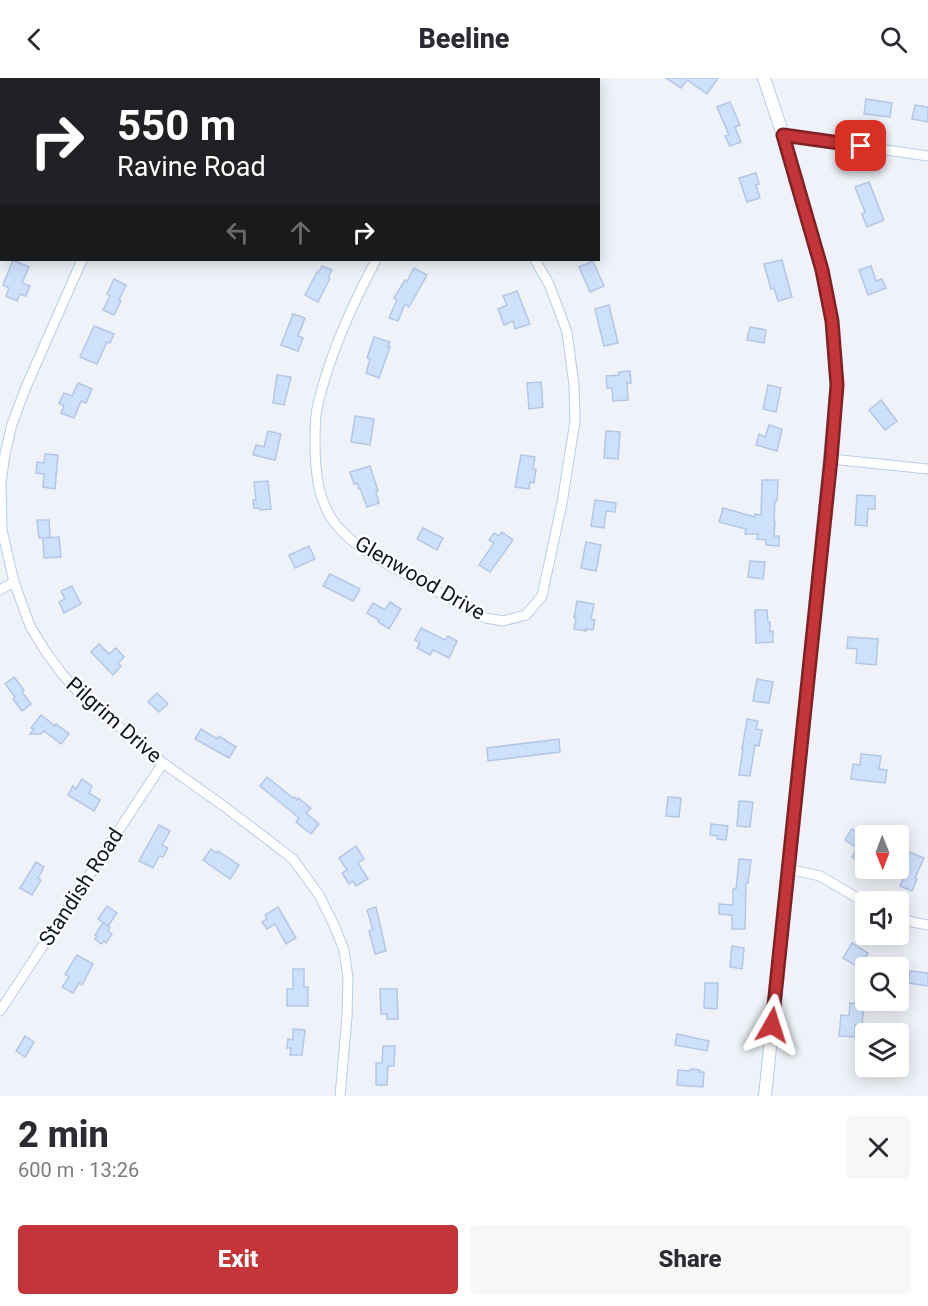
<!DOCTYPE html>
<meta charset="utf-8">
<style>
:root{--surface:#fff;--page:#f7f7f7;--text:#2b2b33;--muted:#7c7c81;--accent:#c43539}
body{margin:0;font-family:Roboto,sans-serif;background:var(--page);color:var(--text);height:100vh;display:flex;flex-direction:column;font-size:22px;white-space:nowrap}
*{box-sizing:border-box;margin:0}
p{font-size:20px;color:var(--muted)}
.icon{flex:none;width:33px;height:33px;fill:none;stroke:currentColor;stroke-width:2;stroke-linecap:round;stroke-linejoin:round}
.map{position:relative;height:1018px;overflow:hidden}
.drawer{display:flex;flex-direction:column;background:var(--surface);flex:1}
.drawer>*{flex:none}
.top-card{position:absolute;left:0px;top:0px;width:600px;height:183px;box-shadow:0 3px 15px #0003;background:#202124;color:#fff;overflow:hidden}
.needle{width:39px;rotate:179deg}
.fabs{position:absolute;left:855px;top:747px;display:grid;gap:12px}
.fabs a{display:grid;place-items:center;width:54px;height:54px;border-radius:6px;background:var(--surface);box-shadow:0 3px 15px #0003;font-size:30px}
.pin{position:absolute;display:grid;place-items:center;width:51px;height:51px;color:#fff;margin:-26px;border-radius:12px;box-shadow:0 3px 9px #0006}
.me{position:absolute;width:66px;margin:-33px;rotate:6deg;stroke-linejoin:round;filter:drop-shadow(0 0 4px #0008)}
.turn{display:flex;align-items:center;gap:21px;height:126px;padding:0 18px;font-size:27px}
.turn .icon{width:78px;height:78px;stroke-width:2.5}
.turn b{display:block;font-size:42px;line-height:51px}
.lanes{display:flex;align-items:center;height:57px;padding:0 18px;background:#0003;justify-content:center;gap:30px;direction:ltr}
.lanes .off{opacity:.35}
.round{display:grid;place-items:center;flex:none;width:63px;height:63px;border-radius:6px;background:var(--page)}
.headline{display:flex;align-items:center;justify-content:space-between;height:102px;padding:0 18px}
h1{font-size:36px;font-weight:800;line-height:45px}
.primary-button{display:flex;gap:12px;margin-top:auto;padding:12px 18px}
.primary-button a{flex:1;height:69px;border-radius:6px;background:var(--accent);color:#fff;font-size:24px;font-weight:800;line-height:69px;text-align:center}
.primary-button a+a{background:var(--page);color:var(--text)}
header{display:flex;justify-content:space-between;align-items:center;height:78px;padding:0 18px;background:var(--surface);font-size:27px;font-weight:800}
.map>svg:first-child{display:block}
.building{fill:#cee1fc;stroke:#b3c7e4;stroke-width:1.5}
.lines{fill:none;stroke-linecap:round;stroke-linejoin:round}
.minor-casing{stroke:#b9cce9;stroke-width:11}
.tertiary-casing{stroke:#b9cce9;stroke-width:14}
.minor{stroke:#fff;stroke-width:9}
.tertiary{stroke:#fff;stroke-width:12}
.route-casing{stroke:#7f2225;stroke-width:15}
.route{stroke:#c43539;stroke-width:10}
.labels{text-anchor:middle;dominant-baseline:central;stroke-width:4.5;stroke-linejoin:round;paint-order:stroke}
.street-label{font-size:21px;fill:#111822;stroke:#fff}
</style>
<header><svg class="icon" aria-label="back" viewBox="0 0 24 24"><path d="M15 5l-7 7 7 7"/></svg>Beeline<svg class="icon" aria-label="search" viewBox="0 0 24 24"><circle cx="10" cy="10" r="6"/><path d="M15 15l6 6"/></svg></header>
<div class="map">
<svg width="928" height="1018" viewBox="0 0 928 1018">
<rect width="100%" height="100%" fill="#eff3f9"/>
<g class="building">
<path d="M666,0H718L707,16L687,2L681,10Z"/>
<path d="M866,21L892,25L890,39L864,36Z"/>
<path d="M730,24L740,47L735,49L741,64L730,68L725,58L729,57L717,29Z"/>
<path d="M915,27L928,29V44L912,41Z"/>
<path d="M756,95L759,106L756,107L760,120L747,124L739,100Z"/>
<path d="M869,104L884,142L867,149L862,136L865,134L855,109Z"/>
<path d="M13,182L29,189L22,205L30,208L26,218L20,216L17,223L6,218L9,210L3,207Z"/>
<path d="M782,182L792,219L778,223L774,210L771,211L764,186Z"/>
<path d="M593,183L604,208L590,214L579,189Z"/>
<path d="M322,188L332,192L328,199L330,200L318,224L305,217L317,194L318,195Z"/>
<path d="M871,188L876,203L882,201L886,210L868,217L859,192Z"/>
<path d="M414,190L427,197L409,229L405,226L398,243L389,240L397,222L394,220L405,202L407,203Z"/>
<path d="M114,201L126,207L119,222L121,223L114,237L103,232L110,218L107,216Z"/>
<path d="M517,213L530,246L515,251L513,243L504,247L498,231L507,227L503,218Z"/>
<path d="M609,227L618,265L604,268L595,231Z"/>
<path d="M293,236L305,240L298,258L303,260L298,273L281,267Z"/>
<path d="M94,248L114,256L110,265L107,264L97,286L80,279Z"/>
<path d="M750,249L766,252L764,265L747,262Z"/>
<path d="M374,259L390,264L388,269H390L379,300L366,295L370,281L367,280Z"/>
<path d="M630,293L631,305H627L628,322L613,323L612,310H607L606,298L619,297V294Z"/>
<path d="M277,297L291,299L284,327L273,325Z"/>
<path d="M541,304L543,329L529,331L527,305Z"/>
<path d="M78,305L92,311L86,325L81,323L74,340L61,335L64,328L59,325L64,315L72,318Z"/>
<path d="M768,307L781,310L776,334L763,331Z"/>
<path d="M881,322L897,343L885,352L869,332Z"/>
<path d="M355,338L374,341L370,367L351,364Z"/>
<path d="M769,347L782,351L777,373L756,367L759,356L765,359Z"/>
<path d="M268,353L281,356L275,382L253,377L256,367L264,369Z"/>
<path d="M606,353L620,354L618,381L604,380Z"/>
<path d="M45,376L58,377L55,411L43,409L44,396L36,395L37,384L44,385Z"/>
<path d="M521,377L535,379L533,391H536L534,405L530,404L529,411L515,409Z"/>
<path d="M370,388L378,413L376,414L379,425L367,429L360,410L359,411L357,405L354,406L350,394Z"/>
<path d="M762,402H778L777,423H775L774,444H775L774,458H779V468L766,467V462L757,461L758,456H745L746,451L719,444L723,430L755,439V436L761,437Z"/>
<path d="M268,403L271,431L260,432V430H254L253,422H256L254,404Z"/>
<path d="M857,417L875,418V431H868L867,448L855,447Z"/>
<path d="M595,422L616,425L615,434L606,433L604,450L591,448Z"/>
<path d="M37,442H49L50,459L45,460L59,459L61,479L44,480L43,460H39Z"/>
<path d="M423,450L443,460L437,472L417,461Z"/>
<path d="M502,454L513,462L490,494L479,487L494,465L489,462L494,455L499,458Z"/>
<path d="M586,464L601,467L596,493L581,490Z"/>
<path d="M309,468L315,481L295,490L289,477Z"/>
<path d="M750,483L765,484L763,501L748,499Z"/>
<path d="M330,496L360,511L353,523L323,508Z"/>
<path d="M72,508L81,526L64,535L59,524L65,521L61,513Z"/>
<path d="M577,523L594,526L591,541L595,542L593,552L586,551V553L574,551L576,540H574Z"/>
<path d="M390,524L401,531L389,551L378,544L379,542L367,535L373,525L385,532Z"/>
<path d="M755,532H767L768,544H770V554L773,553V564L756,565Z"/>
<path d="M421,550L445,562L448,558L457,563L449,580L433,572L430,577L417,570L420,565L415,562Z"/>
<path d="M848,559L878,561L876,587L856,585L857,571L847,570Z"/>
<path d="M99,566L109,576L116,570L124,579L118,585L121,588L113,597L91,574Z"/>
<path d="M14,599L24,612L22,614L31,626L22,633L13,621L15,619L5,606Z"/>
<path d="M757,601L773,604L769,625L753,623Z"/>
<path d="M157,615L168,626L159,634L148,624Z"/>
<path d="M41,637L55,648L56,646L69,656L61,666L44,653L41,656H30L34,651L31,650Z"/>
<path d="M747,641L758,643L756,651L762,652L759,668L755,667L750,698L739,697L743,671H742Z"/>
<path d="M201,651L217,661L219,658L236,669L229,680L195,661Z"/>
<path d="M559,661L560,674L488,683L487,670Z"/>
<path d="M861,676L881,678L879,691L887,692L885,705L851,701L853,686L860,687Z"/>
<path d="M267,699L293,720L294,719L297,722L298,720L311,730L306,735L319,746L311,756L296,744L299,740L260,708Z"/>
<path d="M82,701L92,708L89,715L100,722L94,733L68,717L73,708L76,711Z"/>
<path d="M668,719L681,720L679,739L666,738Z"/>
<path d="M739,723L753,724L750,749L737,748Z"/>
<path d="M711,746L728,748L726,762L717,761L718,758L710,757Z"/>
<path d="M159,747L170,753L162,767L168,770L163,779L159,778L153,790L139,783Z"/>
<path d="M852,751L865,759L866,758V781L862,786L852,779L857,770L845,762Z"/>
<path d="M356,768L364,781L358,785L368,801L356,808L353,803L349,806L342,795L347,792L339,780Z"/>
<path d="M211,771L217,775L218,773L239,787L230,801L203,782Z"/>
<path d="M902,771L924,780L915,800L917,801L912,813L900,808L904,798L894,793L896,790H898V779Z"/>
<path d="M739,781L751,782L748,805H746L745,851H732V837L719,836V826L733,827V811H736Z"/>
<path d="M36,784L44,789L38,800L41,802L32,817L20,810Z"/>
<path d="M107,828L117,835L108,848L110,849L108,853L112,856L106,865L104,863L101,866L95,861L97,858L95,857L103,845L108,848L98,841Z"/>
<path d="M278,829L296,860L286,866L275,846L267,851L262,844L267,841L265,837Z"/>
<path d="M376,829L386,873L375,876L369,853L373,852L367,832Z"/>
<path d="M852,865L868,875L859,890L843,880Z"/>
<path d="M732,868L744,870L742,891L730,889Z"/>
<path d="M77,877L93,886L82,907L79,905L73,915L62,909L69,899L65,896Z"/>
<path d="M293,891H304V909H308V928H287V911H293Z"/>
<path d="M910,893L928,895V908L908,905Z"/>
<path d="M705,905H718L717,931L704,930Z"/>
<path d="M380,911H397L398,941H387V936H381Z"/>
<path d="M850,925L864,926L862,947H855V959L839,958L841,937L849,938Z"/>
<path d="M293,951L305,952L302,977H290L291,970H287L288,961L293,962Z"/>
<path d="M677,956L709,963L707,973L675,967Z"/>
<path d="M25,958L34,964L25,979L16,973Z"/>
<path d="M383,968H395L394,988H388L387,1007H376V985H382Z"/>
<path d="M691,991L700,992L699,994H704L703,1009L677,1007L678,992L690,993Z"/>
</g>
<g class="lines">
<defs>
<g id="minor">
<path d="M163,2L164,0"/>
<path d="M509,2L510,0"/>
<path d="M783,57L928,78"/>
<path d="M82,182L26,309L12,346L5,376L1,405L2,452L14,504L30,548L46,574L63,597L82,618L163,685L225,729L293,781L319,817L334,847L344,872L348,900L347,939L340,1018"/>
<path d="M376,182C352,227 330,275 318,326C315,337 315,350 315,362C315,392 317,425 338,449C357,471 384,484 409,498C435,512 460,526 486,540L503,543L526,537L542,518L562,425L575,343L574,307L567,254L549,206L535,182"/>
<path d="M831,381L928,391"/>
<path d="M0,512L14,504"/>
<path d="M788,791L820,798L866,825"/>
<path d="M898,841L928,847"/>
<path d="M0,933L163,685"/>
</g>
<path id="tertiary" d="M764,0L780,48L822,192L832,243L837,307L809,593L765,1018"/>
</defs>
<use href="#minor" class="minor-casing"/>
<use href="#tertiary" class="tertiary-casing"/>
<use href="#minor" class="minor"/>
<use href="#tertiary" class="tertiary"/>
</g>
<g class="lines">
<defs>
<path id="route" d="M772,947L831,381L837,307L832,243L822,192L783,57L861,68"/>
</defs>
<use href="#route" class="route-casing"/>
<use href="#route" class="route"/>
</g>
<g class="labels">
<g class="street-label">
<text transform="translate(420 500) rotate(30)">Glenwood Drive</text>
<text transform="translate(114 642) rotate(41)">Pilgrim Drive</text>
<text transform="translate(81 809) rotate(-57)">Standish Road</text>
</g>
</g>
</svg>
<div class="fabs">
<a><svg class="needle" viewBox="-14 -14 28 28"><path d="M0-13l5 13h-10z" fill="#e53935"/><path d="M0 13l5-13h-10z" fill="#7c7c81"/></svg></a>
<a><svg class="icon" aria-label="sound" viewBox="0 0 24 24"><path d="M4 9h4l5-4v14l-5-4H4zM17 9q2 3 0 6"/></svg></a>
<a><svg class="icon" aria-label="search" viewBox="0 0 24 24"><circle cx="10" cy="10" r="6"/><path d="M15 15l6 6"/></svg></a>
<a><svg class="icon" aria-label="layers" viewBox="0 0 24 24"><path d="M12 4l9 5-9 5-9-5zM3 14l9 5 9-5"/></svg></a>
</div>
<div class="pin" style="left:861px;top:68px;background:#d93025"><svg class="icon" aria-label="arrive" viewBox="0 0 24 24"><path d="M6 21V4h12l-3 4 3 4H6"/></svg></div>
<svg class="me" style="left:772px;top:947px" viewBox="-20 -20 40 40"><path d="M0-17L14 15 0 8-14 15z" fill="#c43539" stroke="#fff" stroke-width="4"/></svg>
<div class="top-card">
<div class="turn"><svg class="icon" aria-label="right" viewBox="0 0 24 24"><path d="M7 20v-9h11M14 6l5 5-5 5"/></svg><div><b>550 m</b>Ravine Road</div></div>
<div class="lanes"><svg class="icon off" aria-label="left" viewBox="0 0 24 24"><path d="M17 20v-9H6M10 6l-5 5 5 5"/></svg><svg class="icon off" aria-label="ahead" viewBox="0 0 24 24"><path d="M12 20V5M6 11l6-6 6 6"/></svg><svg class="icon" aria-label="right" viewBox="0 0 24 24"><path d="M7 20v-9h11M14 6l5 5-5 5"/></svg></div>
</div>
</div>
<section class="drawer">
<div class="headline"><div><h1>2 min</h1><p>600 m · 13:26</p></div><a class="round"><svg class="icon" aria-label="close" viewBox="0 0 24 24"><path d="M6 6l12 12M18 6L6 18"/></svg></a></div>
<div class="primary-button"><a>Exit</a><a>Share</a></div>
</section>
